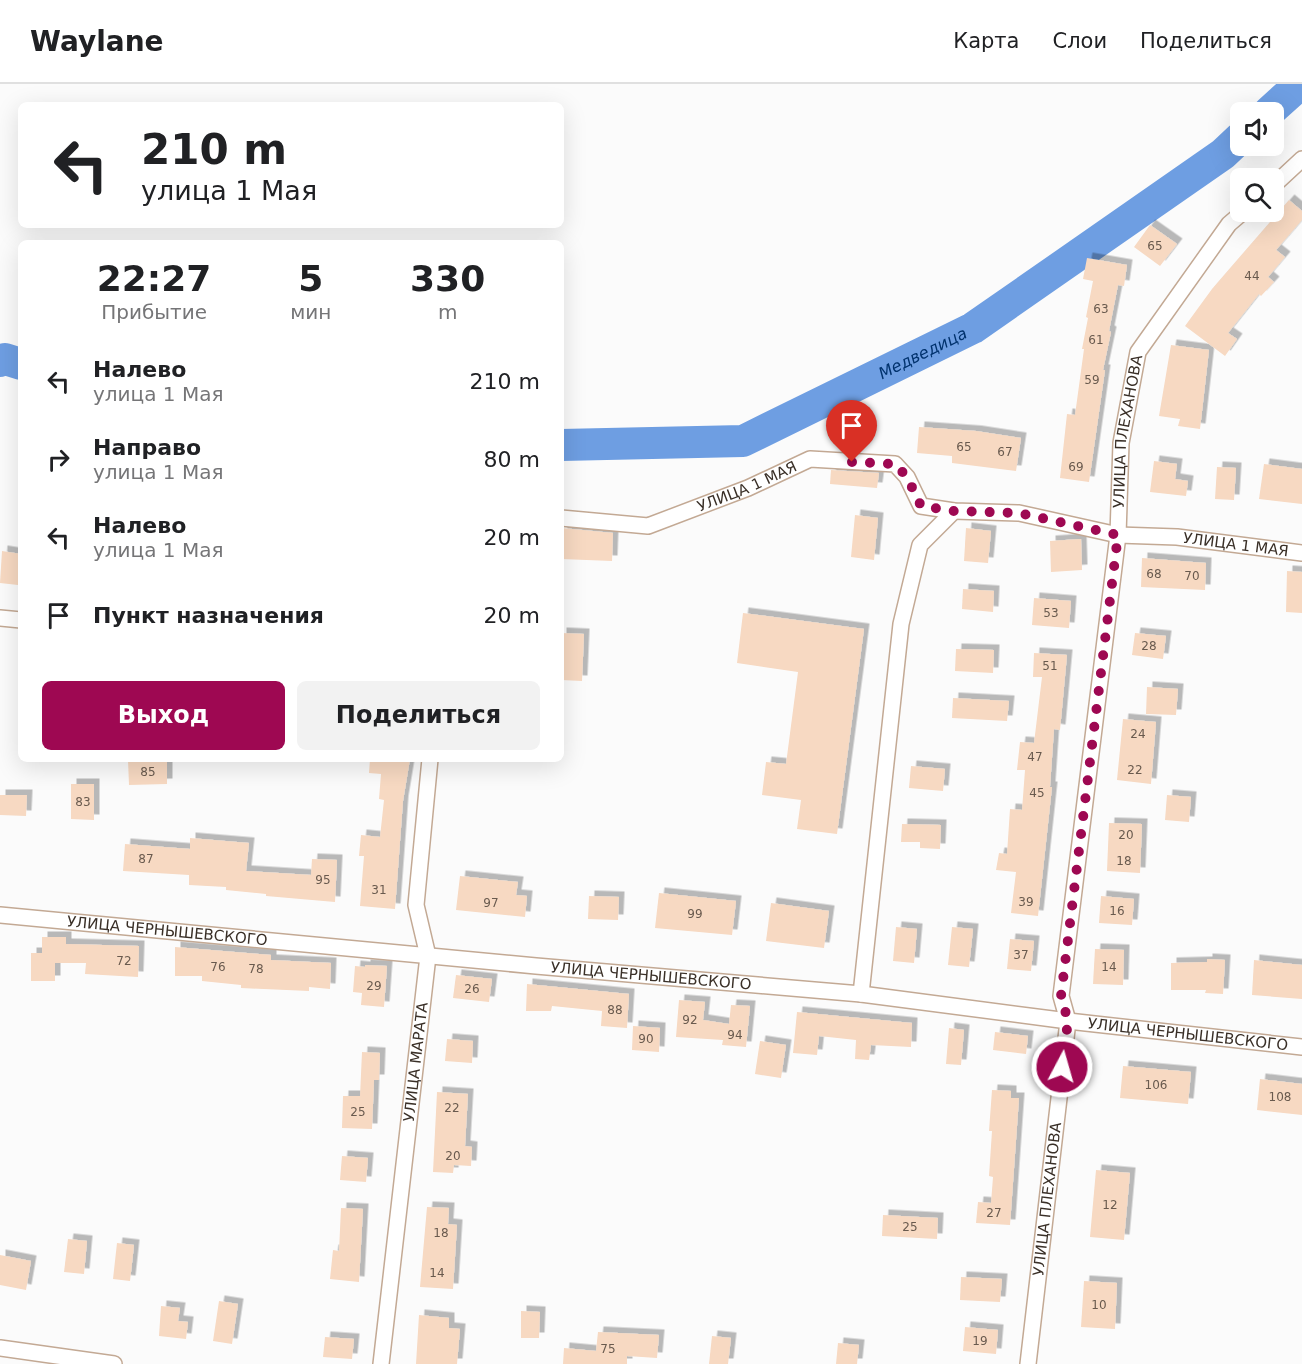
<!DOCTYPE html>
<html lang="ru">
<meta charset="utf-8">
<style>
:root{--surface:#fff;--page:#f2f2f2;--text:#202124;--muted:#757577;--line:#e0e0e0;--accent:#9e0852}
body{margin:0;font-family:"DejaVu Sans",sans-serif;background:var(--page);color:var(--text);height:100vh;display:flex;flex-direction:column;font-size:22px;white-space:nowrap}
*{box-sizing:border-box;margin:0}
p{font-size:20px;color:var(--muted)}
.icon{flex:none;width:33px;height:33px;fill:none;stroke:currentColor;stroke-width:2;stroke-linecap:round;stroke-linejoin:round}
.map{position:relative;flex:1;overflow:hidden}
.panel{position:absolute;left:18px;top:156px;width:546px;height:522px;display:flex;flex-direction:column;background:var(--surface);border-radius:9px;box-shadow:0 6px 24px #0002}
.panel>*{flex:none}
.top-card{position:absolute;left:18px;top:18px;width:546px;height:126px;border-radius:9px;box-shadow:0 6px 24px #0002;background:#fff;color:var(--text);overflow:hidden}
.controls{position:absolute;left:1230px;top:18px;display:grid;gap:12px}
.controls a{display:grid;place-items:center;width:54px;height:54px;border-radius:9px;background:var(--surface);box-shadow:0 6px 24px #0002;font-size:30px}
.pin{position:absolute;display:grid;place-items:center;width:51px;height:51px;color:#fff;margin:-62px -26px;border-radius:50% 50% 50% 0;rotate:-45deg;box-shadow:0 0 6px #0007}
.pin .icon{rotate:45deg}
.me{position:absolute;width:66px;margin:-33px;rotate:6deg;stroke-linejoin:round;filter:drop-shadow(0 0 4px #0008)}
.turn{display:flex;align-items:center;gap:21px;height:126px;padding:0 24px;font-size:27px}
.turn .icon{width:78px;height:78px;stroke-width:2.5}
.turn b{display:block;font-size:42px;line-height:51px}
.eta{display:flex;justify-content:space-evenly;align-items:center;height:102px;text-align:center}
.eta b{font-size:36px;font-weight:700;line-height:42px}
.cta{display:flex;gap:12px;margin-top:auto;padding:12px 24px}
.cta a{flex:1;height:69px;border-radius:9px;background:var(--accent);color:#fff;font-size:24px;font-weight:700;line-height:69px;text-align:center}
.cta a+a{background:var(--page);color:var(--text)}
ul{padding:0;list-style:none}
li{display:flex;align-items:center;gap:18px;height:78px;padding:0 24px}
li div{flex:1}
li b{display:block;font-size:22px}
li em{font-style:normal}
header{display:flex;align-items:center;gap:36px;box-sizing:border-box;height:84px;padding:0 30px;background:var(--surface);border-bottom:2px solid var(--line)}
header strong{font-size:28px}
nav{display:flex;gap:33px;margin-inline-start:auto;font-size:21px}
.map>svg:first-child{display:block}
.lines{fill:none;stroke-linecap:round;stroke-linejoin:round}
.river{stroke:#6e9ee2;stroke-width:32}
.building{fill:#f7d9c2;filter:url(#shadow)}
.street-casing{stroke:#c3a994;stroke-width:18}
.street{stroke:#fff;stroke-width:15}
.route{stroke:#9e0852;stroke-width:10;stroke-dasharray:0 18}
.labels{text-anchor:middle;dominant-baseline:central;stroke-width:4.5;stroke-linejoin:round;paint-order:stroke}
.number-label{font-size:12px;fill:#695a4e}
.street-label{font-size:15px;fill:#3a3028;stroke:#fff}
.water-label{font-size:16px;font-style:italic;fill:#01326d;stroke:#fff}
</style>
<header>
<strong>Waylane</strong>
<nav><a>Карта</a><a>Слои</a><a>Поделиться</a></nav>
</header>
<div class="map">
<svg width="1302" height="1280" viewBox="0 0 1302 1280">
<defs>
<filter id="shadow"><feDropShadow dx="5.5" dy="-5.5" stdDeviation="0" flood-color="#0004"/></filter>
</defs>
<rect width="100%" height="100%" fill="#fbfbfb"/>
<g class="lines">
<g class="river">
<path d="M1269,28L1300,0"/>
<path d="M0,277L5,275L21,280"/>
<path id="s1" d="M561,361L743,357L973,244L1223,70L1240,54"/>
</g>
</g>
<g class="building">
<path d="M1289,116L1302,127V136L1276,166L1285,173L1268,193L1274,198L1261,212L1259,210L1228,249L1237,255L1225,272L1185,242L1212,205Z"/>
<path d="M1150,141L1177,160L1160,182L1134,163Z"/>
<path d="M1087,174L1127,181L1124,202L1118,201L1109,247L1111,248L1103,286H1105L1089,398L1060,394L1067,330L1075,331L1084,265H1082L1088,234L1086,233L1093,197L1083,195Z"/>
<path d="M1171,261L1209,266L1200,345L1178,342L1180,335L1159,332Z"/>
<path d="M919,343L976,347L1021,354L1016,387L952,379V372L917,369Z"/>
<path d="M1154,377L1177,380L1175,395L1188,397L1186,412L1150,408Z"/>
<path d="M1264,380L1302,385V420L1259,415Z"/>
<path d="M1217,383L1236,384L1234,416L1215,415Z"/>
<path d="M831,386L879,389L877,404L830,400Z"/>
<path d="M855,431L878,434L874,476L851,473Z"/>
<path d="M562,444L613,449L612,477L561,475Z"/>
<path d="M966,444L991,447L988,479L964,477Z"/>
<path d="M1081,455L1082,486L1051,488L1050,457Z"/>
<path d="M2,467L21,470L18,501L0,499Z"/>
<path d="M1142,474L1206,479L1205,506L1141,503Z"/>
<path d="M1287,487L1302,488V529L1286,528Z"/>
<path d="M963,505L994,507L993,528L962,525Z"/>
<path d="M1034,514L1071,517L1069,544L1032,541Z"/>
<path d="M743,529L864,545L837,750L797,745L801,716L762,711L766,678L786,680L798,588L737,579Z"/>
<path d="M561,549L584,550L582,597L561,596Z"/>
<path d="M1135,549L1166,552L1163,575L1132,571Z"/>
<path d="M956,565L994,566L993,589L955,587Z"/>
<path d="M1034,569L1067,571L1060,646L1054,645L1050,703H1052L1038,832L1011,829L1016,788L996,786L999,769L1007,770L1010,725L1022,726L1025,686H1017L1020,658L1034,659L1042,593H1033Z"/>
<path d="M1147,603L1178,605L1176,631L1146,630Z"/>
<path d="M953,614L1009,617L1007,637L952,634Z"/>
<path d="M1123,635L1156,638L1151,700L1117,696Z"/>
<path d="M167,675V700L129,701L128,676Z"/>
<path d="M370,675H410L403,717L395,825L360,822L364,772H359L361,751L380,753L384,716L379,715L381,690L369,689Z"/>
<path d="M911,682L945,685L943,707L909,704Z"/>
<path d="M71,700H94V736L71,735Z"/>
<path d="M0,711H27L26,732L0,731Z"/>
<path d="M1167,711L1191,713L1189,738L1165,736Z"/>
<path d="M1109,739L1142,740L1140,789L1107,787Z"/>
<path d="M902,740L941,741L940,765L920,764V758H901Z"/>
<path d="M190,754L249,759L246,787L311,791L312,775L337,776L335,818L266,812V810L226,806V803L189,801V791L123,787L125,760L190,765Z"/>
<path d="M460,792L518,798L516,811L527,812L525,833L456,826Z"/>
<path d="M659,809L736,817L732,851L655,844Z"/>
<path d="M589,812L619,813L618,836L588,835Z"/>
<path d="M1101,812L1134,815L1132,841L1099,839Z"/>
<path d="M771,819L829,827L824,864L766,857Z"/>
<path d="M896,843L917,845L914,879L893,877Z"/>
<path d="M952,843L973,845L969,883L948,881Z"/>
<path d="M42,853H66V860L139,862L138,893L85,890L86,879H55V897H31V869H42Z"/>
<path d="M1010,855L1034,857L1031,887L1007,885Z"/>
<path d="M175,863L271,871V876L331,879L330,905L309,903V907L241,904V901L202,897V892H175Z"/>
<path d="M1095,865L1124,866L1123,901L1093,900Z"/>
<path d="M1207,875L1225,876L1223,910L1205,909L1206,906H1171V879L1207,878Z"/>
<path d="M1254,876L1302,881V915L1252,911Z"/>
<path d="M365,881L387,882L384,923L361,921L362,909L353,908L355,882L365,883Z"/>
<path d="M456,891L492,895L489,918L453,914Z"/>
<path d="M527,900L629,910L627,944L601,942L602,927L552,922L551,927H526Z"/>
<path d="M679,916L705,918L703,936L729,940L731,921L750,922L746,963L722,961L723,956L676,953Z"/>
<path d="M797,928L912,939L911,963L871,961L869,976L855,975L856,956L819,952L817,971L793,969Z"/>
<path d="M633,942L660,944L659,968L632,966Z"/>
<path d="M949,944L964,946L961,981L946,980Z"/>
<path d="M995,948L1028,952L1026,970L993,966Z"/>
<path d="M447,955L473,957L472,979L445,977Z"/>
<path d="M760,957L786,961L781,994L755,990Z"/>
<path d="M362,968L380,969L379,996H374L372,1045L342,1044L343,1012H360Z"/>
<path d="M1123,982L1191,988L1188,1020L1120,1014Z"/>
<path d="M1260,995L1302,1000V1031L1257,1026Z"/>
<path d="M992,1006L1011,1007V1014H1019L1010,1141L976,1139L978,1118L991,1119L993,1093L989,1092L992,1047H989Z"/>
<path d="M437,1008L468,1010L465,1062L472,1063L471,1082L454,1081L453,1089L433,1088Z"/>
<path d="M342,1072L368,1074L366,1098L340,1096Z"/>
<path d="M1096,1086L1130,1089L1124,1156L1090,1153Z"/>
<path d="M427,1123L449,1124L448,1140L457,1141L453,1205L420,1203Z"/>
<path d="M341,1124L363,1125L359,1198L330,1195L333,1166L339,1167Z"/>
<path d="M883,1131L938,1134L937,1155L882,1152Z"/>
<path d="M68,1155L87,1157L84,1190L64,1188Z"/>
<path d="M117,1159L134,1161L130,1197L113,1195Z"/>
<path d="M0,1171L31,1177L26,1206L0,1201Z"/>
<path d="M961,1193L1002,1195L1000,1218L960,1216Z"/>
<path d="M1084,1197L1117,1199L1115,1245L1081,1243Z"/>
<path d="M219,1217L238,1220L232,1260L213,1257Z"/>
<path d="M161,1222L180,1224L178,1237L188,1238L186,1255L159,1252Z"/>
<path d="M521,1227L540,1228L539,1254H521Z"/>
<path d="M419,1231L449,1234V1244L460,1245L457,1280H416Z"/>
<path d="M965,1243L998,1246L996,1270L963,1267Z"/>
<path d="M598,1248L659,1251L657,1274L627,1272V1280H563L564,1264L596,1267Z"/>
<path d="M712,1252L731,1254L728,1280H709Z"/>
<path d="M325,1253L354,1255L352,1275L323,1273Z"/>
<path d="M838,1259L859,1261L857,1280H836Z"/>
</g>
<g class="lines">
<defs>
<g id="street">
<path d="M1274,101L1302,75"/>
<path id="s2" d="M561,434L648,442L748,404L810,375L895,380L907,393L921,422L954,427L1019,429L1118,451L1177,453L1302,469"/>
<path d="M0,534L21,536"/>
<path id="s3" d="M0,831L536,882L861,910L1068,937L1302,963"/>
<path d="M861,910L901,540L920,461L954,427"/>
<path d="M0,1264L114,1280"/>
<path id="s4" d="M381,1280L428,872L416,821L430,675"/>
<path id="s5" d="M1028,1280L1068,937L1061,912L1118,451L1121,359L1138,268L1229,140L1243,128"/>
</g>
</defs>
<use href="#street" class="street-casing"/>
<use href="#street" class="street"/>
</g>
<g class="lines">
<path class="route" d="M852,378L895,380L907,393L921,422L954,427L1019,429L1118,451L1061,912L1068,937L1062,983"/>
</g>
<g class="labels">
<g class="number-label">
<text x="1155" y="162">65</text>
<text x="1252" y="192">44</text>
<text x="1101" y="225">63</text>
<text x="1096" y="256">61</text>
<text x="1092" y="296">59</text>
<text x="964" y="363">65</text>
<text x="1005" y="368">67</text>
<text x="1076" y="383">69</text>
<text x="1154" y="490">68</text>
<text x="1192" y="492">70</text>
<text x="1051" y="529">53</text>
<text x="1149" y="562">28</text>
<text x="1050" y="582">51</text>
<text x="1138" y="650">24</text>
<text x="1035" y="673">47</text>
<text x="1135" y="686">22</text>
<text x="148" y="688">85</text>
<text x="1037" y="709">45</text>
<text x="83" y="718">83</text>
<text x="1126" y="751">20</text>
<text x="146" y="775">87</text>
<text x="1124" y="777">18</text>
<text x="323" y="796">95</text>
<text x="379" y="806">31</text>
<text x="1026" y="818">39</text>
<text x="491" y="819">97</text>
<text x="1117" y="827">16</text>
<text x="695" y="830">99</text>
<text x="1021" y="871">37</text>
<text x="124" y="877">72</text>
<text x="218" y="883">76</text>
<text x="1109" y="883">14</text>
<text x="256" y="885">78</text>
<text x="374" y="902">29</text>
<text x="472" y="905">26</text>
<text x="615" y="926">88</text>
<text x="690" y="936">92</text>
<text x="735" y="951">94</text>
<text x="646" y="955">90</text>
<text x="1156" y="1001">106</text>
<text x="1280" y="1013">108</text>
<text x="452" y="1024">22</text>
<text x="358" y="1028">25</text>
<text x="453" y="1072">20</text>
<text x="1110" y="1121">12</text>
<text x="994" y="1129">27</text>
<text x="910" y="1143">25</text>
<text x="441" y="1149">18</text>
<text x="437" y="1189">14</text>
<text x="1099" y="1221">10</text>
<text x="980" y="1257">19</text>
<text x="608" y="1265">75</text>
</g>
<g class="street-label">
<text stroke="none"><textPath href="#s5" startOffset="940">УЛИЦА ПЛЕХАНОВА</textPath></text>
<text stroke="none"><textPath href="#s2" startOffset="194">УЛИЦА 1 МАЯ</textPath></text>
<text stroke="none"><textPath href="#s2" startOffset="716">УЛИЦА 1 МАЯ</textPath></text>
<text stroke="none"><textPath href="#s3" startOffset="168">УЛИЦА ЧЕРНЫШЕВСКОГО</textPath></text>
<text stroke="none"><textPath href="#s3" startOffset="654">УЛИЦА ЧЕРНЫШЕВСКОГО</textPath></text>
<text stroke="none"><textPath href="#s3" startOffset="1194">УЛИЦА ЧЕРНЫШЕВСКОГО</textPath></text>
<text stroke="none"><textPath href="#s4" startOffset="304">УЛИЦА МАРАТА</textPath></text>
<text stroke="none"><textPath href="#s5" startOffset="166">УЛИЦА ПЛЕХАНОВА</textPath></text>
</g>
<g class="water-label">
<text stroke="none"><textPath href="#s1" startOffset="382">Медведица</textPath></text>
</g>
</g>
</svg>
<div class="controls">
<a><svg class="icon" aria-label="sound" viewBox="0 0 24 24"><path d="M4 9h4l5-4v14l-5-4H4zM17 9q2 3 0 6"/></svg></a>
<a><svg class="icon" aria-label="search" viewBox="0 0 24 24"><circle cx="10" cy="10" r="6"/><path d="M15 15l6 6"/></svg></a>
</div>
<div class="pin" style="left:852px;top:378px;background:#d93025"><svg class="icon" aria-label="arrive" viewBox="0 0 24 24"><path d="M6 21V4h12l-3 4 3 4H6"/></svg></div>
<svg class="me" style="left:1062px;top:983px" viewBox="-20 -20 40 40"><circle r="17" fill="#9e0852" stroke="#fff" stroke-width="3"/><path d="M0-11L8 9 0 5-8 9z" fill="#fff"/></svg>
<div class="top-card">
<div class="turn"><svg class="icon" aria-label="left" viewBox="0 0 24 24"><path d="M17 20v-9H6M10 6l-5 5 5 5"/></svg><div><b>210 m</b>улица 1 Мая</div></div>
</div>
<section class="panel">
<div class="eta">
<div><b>22:27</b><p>Прибытие</p></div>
<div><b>5</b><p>мин</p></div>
<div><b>330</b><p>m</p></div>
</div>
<ul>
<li><svg class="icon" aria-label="left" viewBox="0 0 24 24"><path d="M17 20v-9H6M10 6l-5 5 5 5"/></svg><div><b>Налево</b><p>улица 1 Мая</p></div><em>210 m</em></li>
<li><svg class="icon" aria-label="right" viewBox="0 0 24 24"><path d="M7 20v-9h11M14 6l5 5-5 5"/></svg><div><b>Направо</b><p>улица 1 Мая</p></div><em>80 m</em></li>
<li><svg class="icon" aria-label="left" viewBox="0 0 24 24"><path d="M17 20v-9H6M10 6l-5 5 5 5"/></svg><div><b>Налево</b><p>улица 1 Мая</p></div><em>20 m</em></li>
<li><svg class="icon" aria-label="arrive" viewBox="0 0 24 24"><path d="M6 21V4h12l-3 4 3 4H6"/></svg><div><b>Пункт назначения</b></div><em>20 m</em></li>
</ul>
<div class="cta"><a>Выход</a><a>Поделиться</a></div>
</section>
</div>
